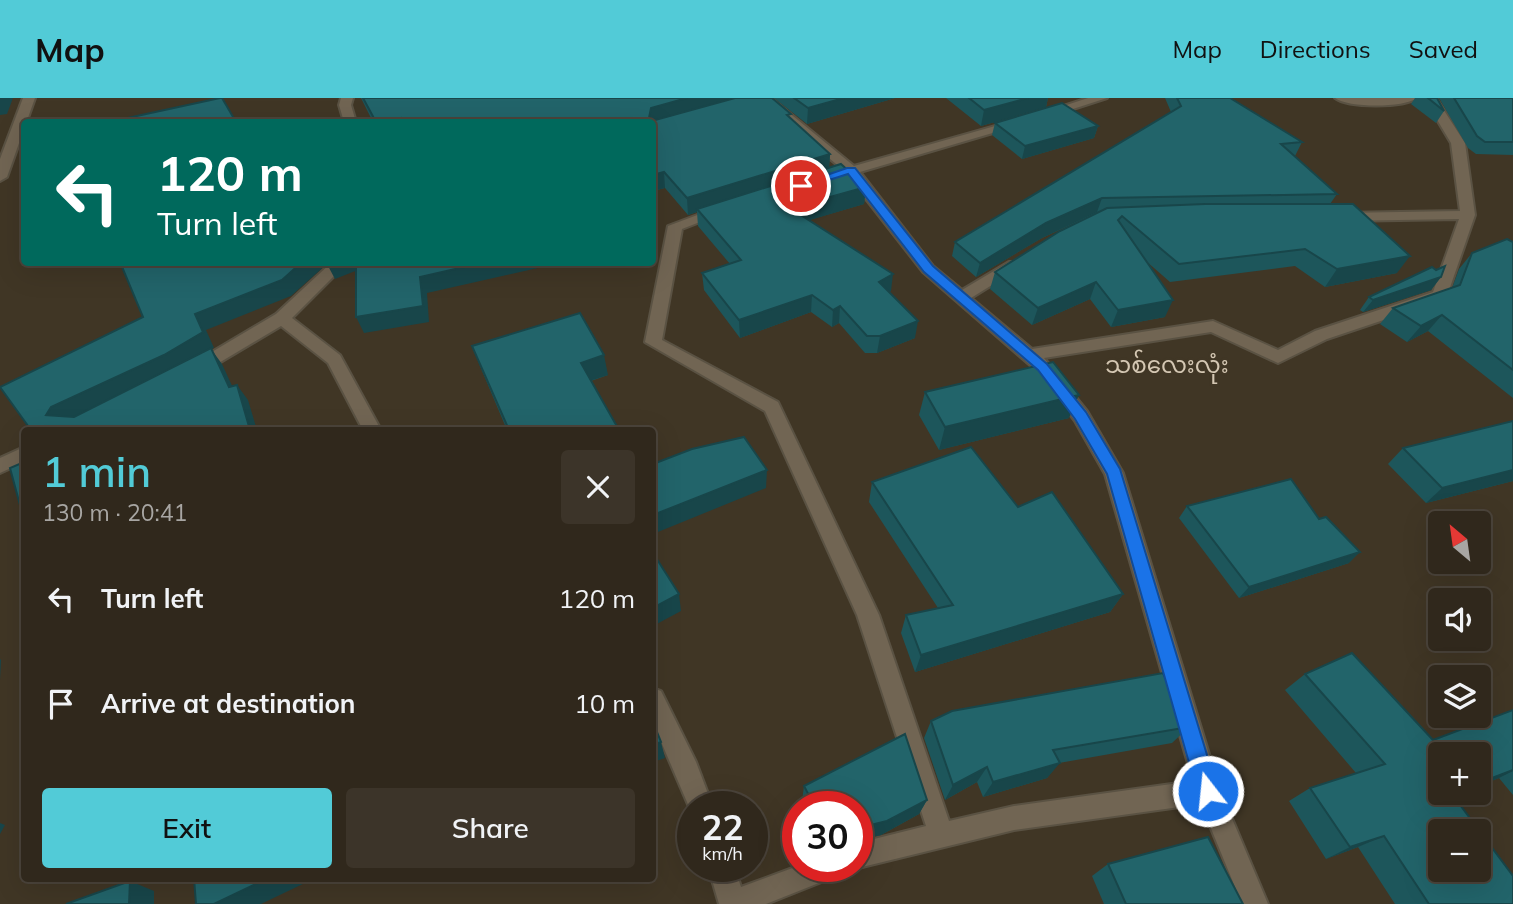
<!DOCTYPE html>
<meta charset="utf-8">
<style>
:root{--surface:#30281c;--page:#3c3429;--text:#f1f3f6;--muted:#a8a6a3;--line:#4b443b;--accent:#52cbd7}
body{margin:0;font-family:Mulish,"Noto Sans Myanmar",sans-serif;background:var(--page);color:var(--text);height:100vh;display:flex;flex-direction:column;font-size:26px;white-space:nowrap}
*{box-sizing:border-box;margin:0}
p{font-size:23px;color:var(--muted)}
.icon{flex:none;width:38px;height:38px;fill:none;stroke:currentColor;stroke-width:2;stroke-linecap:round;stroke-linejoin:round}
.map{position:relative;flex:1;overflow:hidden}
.details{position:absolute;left:21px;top:329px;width:635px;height:455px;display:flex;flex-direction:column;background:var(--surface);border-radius:7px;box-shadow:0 7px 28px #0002,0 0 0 2px var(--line)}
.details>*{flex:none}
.guide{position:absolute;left:21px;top:21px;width:635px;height:147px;border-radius:7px;box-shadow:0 7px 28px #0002,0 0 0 2px var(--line);background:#00695c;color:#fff;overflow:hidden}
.needle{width:46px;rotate:331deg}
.controls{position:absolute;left:1428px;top:413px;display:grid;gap:14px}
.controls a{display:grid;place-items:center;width:63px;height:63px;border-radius:7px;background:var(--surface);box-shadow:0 7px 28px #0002,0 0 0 2px var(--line);font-size:35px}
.speed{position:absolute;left:677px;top:693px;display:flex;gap:14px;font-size:35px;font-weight:700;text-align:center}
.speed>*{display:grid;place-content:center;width:91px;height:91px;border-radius:50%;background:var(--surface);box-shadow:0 7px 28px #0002,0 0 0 2px var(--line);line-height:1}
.speed small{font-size:18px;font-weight:400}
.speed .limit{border:10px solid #d22;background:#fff;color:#111}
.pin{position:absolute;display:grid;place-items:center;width:60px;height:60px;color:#fff;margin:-30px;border:4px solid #fff;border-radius:50%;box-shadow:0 2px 7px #0007}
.me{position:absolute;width:77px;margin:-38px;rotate:344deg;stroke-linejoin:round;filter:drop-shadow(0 0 5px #0008)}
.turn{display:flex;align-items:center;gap:24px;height:147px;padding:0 21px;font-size:32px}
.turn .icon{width:91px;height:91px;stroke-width:2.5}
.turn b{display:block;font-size:49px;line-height:60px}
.round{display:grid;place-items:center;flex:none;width:74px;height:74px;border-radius:7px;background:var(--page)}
.headline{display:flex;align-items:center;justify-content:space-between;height:119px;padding:0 21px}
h1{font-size:42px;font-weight:600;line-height:52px;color:var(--accent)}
.action{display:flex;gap:14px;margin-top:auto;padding:14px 21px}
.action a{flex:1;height:80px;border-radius:7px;background:var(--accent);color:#111;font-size:28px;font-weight:600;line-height:80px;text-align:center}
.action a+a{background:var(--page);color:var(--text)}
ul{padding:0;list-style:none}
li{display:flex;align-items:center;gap:21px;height:105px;padding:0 21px}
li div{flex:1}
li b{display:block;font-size:26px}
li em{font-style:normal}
header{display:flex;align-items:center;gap:42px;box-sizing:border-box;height:98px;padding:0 35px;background:var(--accent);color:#111}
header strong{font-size:33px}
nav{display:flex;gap:38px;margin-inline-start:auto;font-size:24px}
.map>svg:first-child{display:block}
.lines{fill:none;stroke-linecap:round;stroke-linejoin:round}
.minor-casing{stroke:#5a5243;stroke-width:4}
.minor{fill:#716553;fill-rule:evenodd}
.wall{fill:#1d565b}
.shaded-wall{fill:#18464a}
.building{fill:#22646a;stroke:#18464a;stroke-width:2;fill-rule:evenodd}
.route{fill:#1a73e8;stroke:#114b97;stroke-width:2}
.labels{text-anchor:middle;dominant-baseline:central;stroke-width:5;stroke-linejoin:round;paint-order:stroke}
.quarter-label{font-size:23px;fill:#d4c7b3;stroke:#403625}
</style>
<header>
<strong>Map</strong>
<nav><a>Map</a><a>Directions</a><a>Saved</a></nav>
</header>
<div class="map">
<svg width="1513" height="806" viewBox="0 0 1513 806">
<rect width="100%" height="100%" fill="#403625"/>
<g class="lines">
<defs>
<g id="minor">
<path d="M23,0H35L7,79L0,83V61Z"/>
<path d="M341,0H353L351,7L356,24H344L339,7Z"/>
<path d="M758,0H771L854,68L1020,21V27L860,74L933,168L962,192L1009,164H1019V170L971,200L1032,251L1213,223L1278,252L1315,233L1433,194L1459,121L1340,123L1333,119L1340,115L1460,113L1451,45L1424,0H1436L1465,45L1475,117L1446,201L1327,241L1278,265L1211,234L1044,260L1087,313L1123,375L1220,692L1268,806H1242L1201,706L1014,732L858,770L854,768H858V745L926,728L857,517L765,313L645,244L668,128L716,110L721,109L728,113L682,131L662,242L778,304L879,517L949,723L1014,708L1193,683L1105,376L1075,323L1037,273L923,174L848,78L818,84V78L842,71Z"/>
<path d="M1088,0H1107L1045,20L1039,16Z"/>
<path d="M1335,0H1417C1404,10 1348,10 1335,0Z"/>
<path d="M332,164H348L292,220L340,257L381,332H363L328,265L281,228L202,275H190L188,271L190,267L276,216Z"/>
<path d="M24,349V364L0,375V360Z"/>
<path d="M653,590L661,593L696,664L713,709H693V718L653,625Z"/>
<path d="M708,768H734L741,789L798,768H843L839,777L766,806H719Z"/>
</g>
</defs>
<use href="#minor" class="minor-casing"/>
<use href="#minor" class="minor"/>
</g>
<g class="wall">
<path d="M361,0H772L790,20L830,56L829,69L866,89L864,106L809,122L891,193L889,194L915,240L877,255H865L839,225L832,229L811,214L740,240L704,192L702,175L730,166L698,128L697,114L688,117L665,90L653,93V24H373Z"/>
<path d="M774,0H895L807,26Z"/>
<path d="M946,0H1048L1046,9L981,28Z"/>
<path d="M1165,0H1230L1302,44L1295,58L1337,96L1330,106L1397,175L1325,189L1295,168L1170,184L1146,163L1165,219L1111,229L1090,201L1032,227L990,191L995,174L1099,114L1042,140L976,179L952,158L955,144L1171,14Z"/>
<path d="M1415,0H1437L1444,13L1436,25L1411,6Z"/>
<path d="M1439,0H1513V57L1476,56L1468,50Z"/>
<path d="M995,25L1098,28L1094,40L1022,61L992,37Z"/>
<path d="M1513,144V300L1428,233L1407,244L1380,226L1393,210L1452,190L1459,171L1472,155Z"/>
<path d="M1441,179L1431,192L1363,214L1360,212L1369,199Z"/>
<path d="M472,248L608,277L591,283L619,332H507L480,268Z"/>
<path d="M925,294L1069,320L939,352L919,317Z"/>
<path d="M1513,323V383L1426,405L1388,366L1403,350Z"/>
<path d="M872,384L1018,409L1123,496L1110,514L915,574L901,535L906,517L938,510L869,404Z"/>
<path d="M1187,408L1349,465L1239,500L1179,420Z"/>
<path d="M1305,576L1433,642L1513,612V697L1499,680L1453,698L1513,806H1395L1358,749L1326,761L1289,703L1310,690L1356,675L1285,592Z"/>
<path d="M931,623L1189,629L1172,645L1059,665L1047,680L983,699L977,684L945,702L924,640Z"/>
<path d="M804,688L927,702L919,716L881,737L858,742V744V709H805L802,703Z"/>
<path d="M1108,766L1243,806H1104L1092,778Z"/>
</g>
<g class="shaded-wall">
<path d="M0,0H13L7,16L0,17Z"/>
<path d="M687,0H745L653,25L649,20L651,10Z"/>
<path d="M844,0H895L807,26L808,10Z"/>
<path d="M1028,0H1048L1046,9L981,28L984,12Z"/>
<path d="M401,20L402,24H384Z"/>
<path d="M1098,28L1094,40L1022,61L1025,48Z"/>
<path d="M830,56L829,72L697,111V114L688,117L687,100Z"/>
<path d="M664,74L665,90L653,93V77Z"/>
<path d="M866,89L864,106L790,128V110Z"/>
<path d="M1102,100L1097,114L1042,140L976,179L980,165L1046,125Z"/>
<path d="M1410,158L1397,175L1325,189L1337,171Z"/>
<path d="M302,164H360L363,170L335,181L327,166L291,198L206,232L214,250L211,251L222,266L240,305L66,325L46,317L51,309L195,216Z"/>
<path d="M486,164H550L551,167L427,195L429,224L364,235L356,219L420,179Z"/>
<path d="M893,176L891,193L877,202L879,184Z"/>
<path d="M1441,179L1431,192L1363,214L1373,202Z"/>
<path d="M1096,184L1090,201L1032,227L1038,210Z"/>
<path d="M812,197L811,214L740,240L739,222Z"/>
<path d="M1173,202L1165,219L1111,229L1118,212Z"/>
<path d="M840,208L839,225L832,229L833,212Z"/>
<path d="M1442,217L1428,233L1407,244L1421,228Z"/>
<path d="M918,223L915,240L877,255L880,238Z"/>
<path d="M604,257L608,277L586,284L581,265Z"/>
<path d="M237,287L248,302L257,332H250Z"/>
<path d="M1079,297L1069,320L939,352L945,329Z"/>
<path d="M767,372L766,390L653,436V417Z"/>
<path d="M1513,372V383L1426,405L1442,390Z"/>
<path d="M1360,454L1349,465L1239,500L1249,489Z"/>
<path d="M679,496L681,513L653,528V510Z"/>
<path d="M1123,496L1110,514L915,574L921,557Z"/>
<path d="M0,561L1,562L0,582Z"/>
<path d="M661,644L665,660L653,664V647Z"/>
<path d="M1060,665L1047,680L983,699L993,684Z"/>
<path d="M987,669L977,684L945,702L953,687Z"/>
<path d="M1513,672V673L1499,680L1479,688V685Z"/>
<path d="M927,702L919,716L881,737L858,742V744V739L862,729Z"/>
<path d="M0,725L5,727L0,736Z"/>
<path d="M1384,738L1358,749L1326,761L1350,749Z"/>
<path d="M268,780H306L307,784L261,806H214Z"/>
<path d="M130,783L154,793V806H129Z"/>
</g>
<g class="building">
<path d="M220,0H222L236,24H109Z"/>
<path d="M363,0H687L651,10L649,20L652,23L735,0H772L791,16L787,17L830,56L687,100L664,74L653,77V24H403L401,20L384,24H376Z"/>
<path d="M794,0H844L808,10Z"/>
<path d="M969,0H1028L984,12Z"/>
<path d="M1177,0H1230L1302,44L1281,46L1337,96L1102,100L1046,125L980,165L955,144L1181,8Z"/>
<path d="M1428,0H1437L1444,13Z"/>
<path d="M1454,0H1513V44H1485L1477,38Z"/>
<path d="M1062,5L1098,28L1025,48L995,25Z"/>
<path d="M841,66L866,89L790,110L893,176L879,184L918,223L880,238H867L840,208L833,212L812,197L739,222L702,175L741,162L697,111Z"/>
<path d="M1205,106H1353L1410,158L1337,171L1305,151L1179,166L1122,118L1118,122L1173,202L1118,212L1096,184L1038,210L995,174L1060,133L1107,110Z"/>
<path d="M1507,141L1513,144V272L1442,217L1421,228L1393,210L1460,187L1472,155Z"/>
<path d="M120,164H302L282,182L195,216L203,234L164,257L51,309L46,317L74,319L211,250L229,289L237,287L250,332H31L0,289L143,219Z"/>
<path d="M356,164H486L420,179L423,208L356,219Z"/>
<path d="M1445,168L1441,179L1373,202L1369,199L1432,169L1436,172Z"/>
<path d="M580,215L604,257L581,265L619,332H509L472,248Z"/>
<path d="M1053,264L1079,297L945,329L925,294Z"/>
<path d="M1513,323V372L1442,390L1403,350Z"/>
<path d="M744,339L767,372L653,417V366L692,351Z"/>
<path d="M971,349L1018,409L1052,394L1123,496L921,557L906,517L953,507L872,384Z"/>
<path d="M24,364V422L10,370Z"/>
<path d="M1291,381L1319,421L1326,419L1360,454L1249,489L1187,408Z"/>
<path d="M653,455L679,496L653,510Z"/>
<path d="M1352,555L1433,642L1513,612V672L1479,685V656H1440V695H1454L1452,696L1513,778V806H1429L1384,738L1350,749L1310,690L1385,666L1305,576ZM1440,733H1479V772H1440Z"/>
<path d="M1163,575L1189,629L1053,652L1060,665L993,684L987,669L953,687L931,623L952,613Z"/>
<path d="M653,624L661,644L653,647Z"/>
<path d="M905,636L927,702L887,723L862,729L860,737L858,739V709H815L804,688Z"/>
<path d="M1208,739L1243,806H1126L1108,766Z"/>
<path d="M194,780H268L214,806H196Z"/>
<path d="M130,783L129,806H66Z"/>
</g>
<path class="route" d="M847,70H855L933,168L1047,266L1086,314L1120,371L1218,693L1215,700L1208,703L1200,700L1197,693L1107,376L1075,321L1038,272L924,174L848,76L801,91L795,88Z"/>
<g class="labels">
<g class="quarter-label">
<text x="1167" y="266">သစ်လေးလုံး</text>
</g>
</g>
</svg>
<div class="controls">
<a><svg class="needle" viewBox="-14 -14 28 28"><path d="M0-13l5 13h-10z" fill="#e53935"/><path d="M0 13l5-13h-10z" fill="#a8a6a3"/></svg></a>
<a><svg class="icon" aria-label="sound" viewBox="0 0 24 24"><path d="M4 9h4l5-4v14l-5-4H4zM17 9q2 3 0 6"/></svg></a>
<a><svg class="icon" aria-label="layers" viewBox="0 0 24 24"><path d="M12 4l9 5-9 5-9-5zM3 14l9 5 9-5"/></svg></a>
<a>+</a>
<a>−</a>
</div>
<div class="speed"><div>22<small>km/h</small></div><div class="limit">30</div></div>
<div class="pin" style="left:801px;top:88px;background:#d93025"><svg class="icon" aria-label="arrive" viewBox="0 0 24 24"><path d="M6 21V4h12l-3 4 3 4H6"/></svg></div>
<svg class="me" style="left:1208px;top:693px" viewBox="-20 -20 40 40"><circle r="17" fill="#1a73e8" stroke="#fff" stroke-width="3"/><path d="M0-11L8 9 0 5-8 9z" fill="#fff"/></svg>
<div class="guide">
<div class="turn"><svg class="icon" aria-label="left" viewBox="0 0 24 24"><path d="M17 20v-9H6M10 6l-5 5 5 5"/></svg><div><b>120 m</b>Turn left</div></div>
</div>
<section class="details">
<div class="headline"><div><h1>1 min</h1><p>130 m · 20:41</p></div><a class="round"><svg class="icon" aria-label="close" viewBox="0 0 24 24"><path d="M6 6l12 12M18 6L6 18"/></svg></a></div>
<ul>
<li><svg class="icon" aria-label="left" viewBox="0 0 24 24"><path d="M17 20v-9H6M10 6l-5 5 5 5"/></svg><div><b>Turn left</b></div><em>120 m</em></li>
<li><svg class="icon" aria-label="arrive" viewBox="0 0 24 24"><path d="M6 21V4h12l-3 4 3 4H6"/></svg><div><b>Arrive at destination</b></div><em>10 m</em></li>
</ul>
<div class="action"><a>Exit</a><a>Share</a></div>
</section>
</div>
